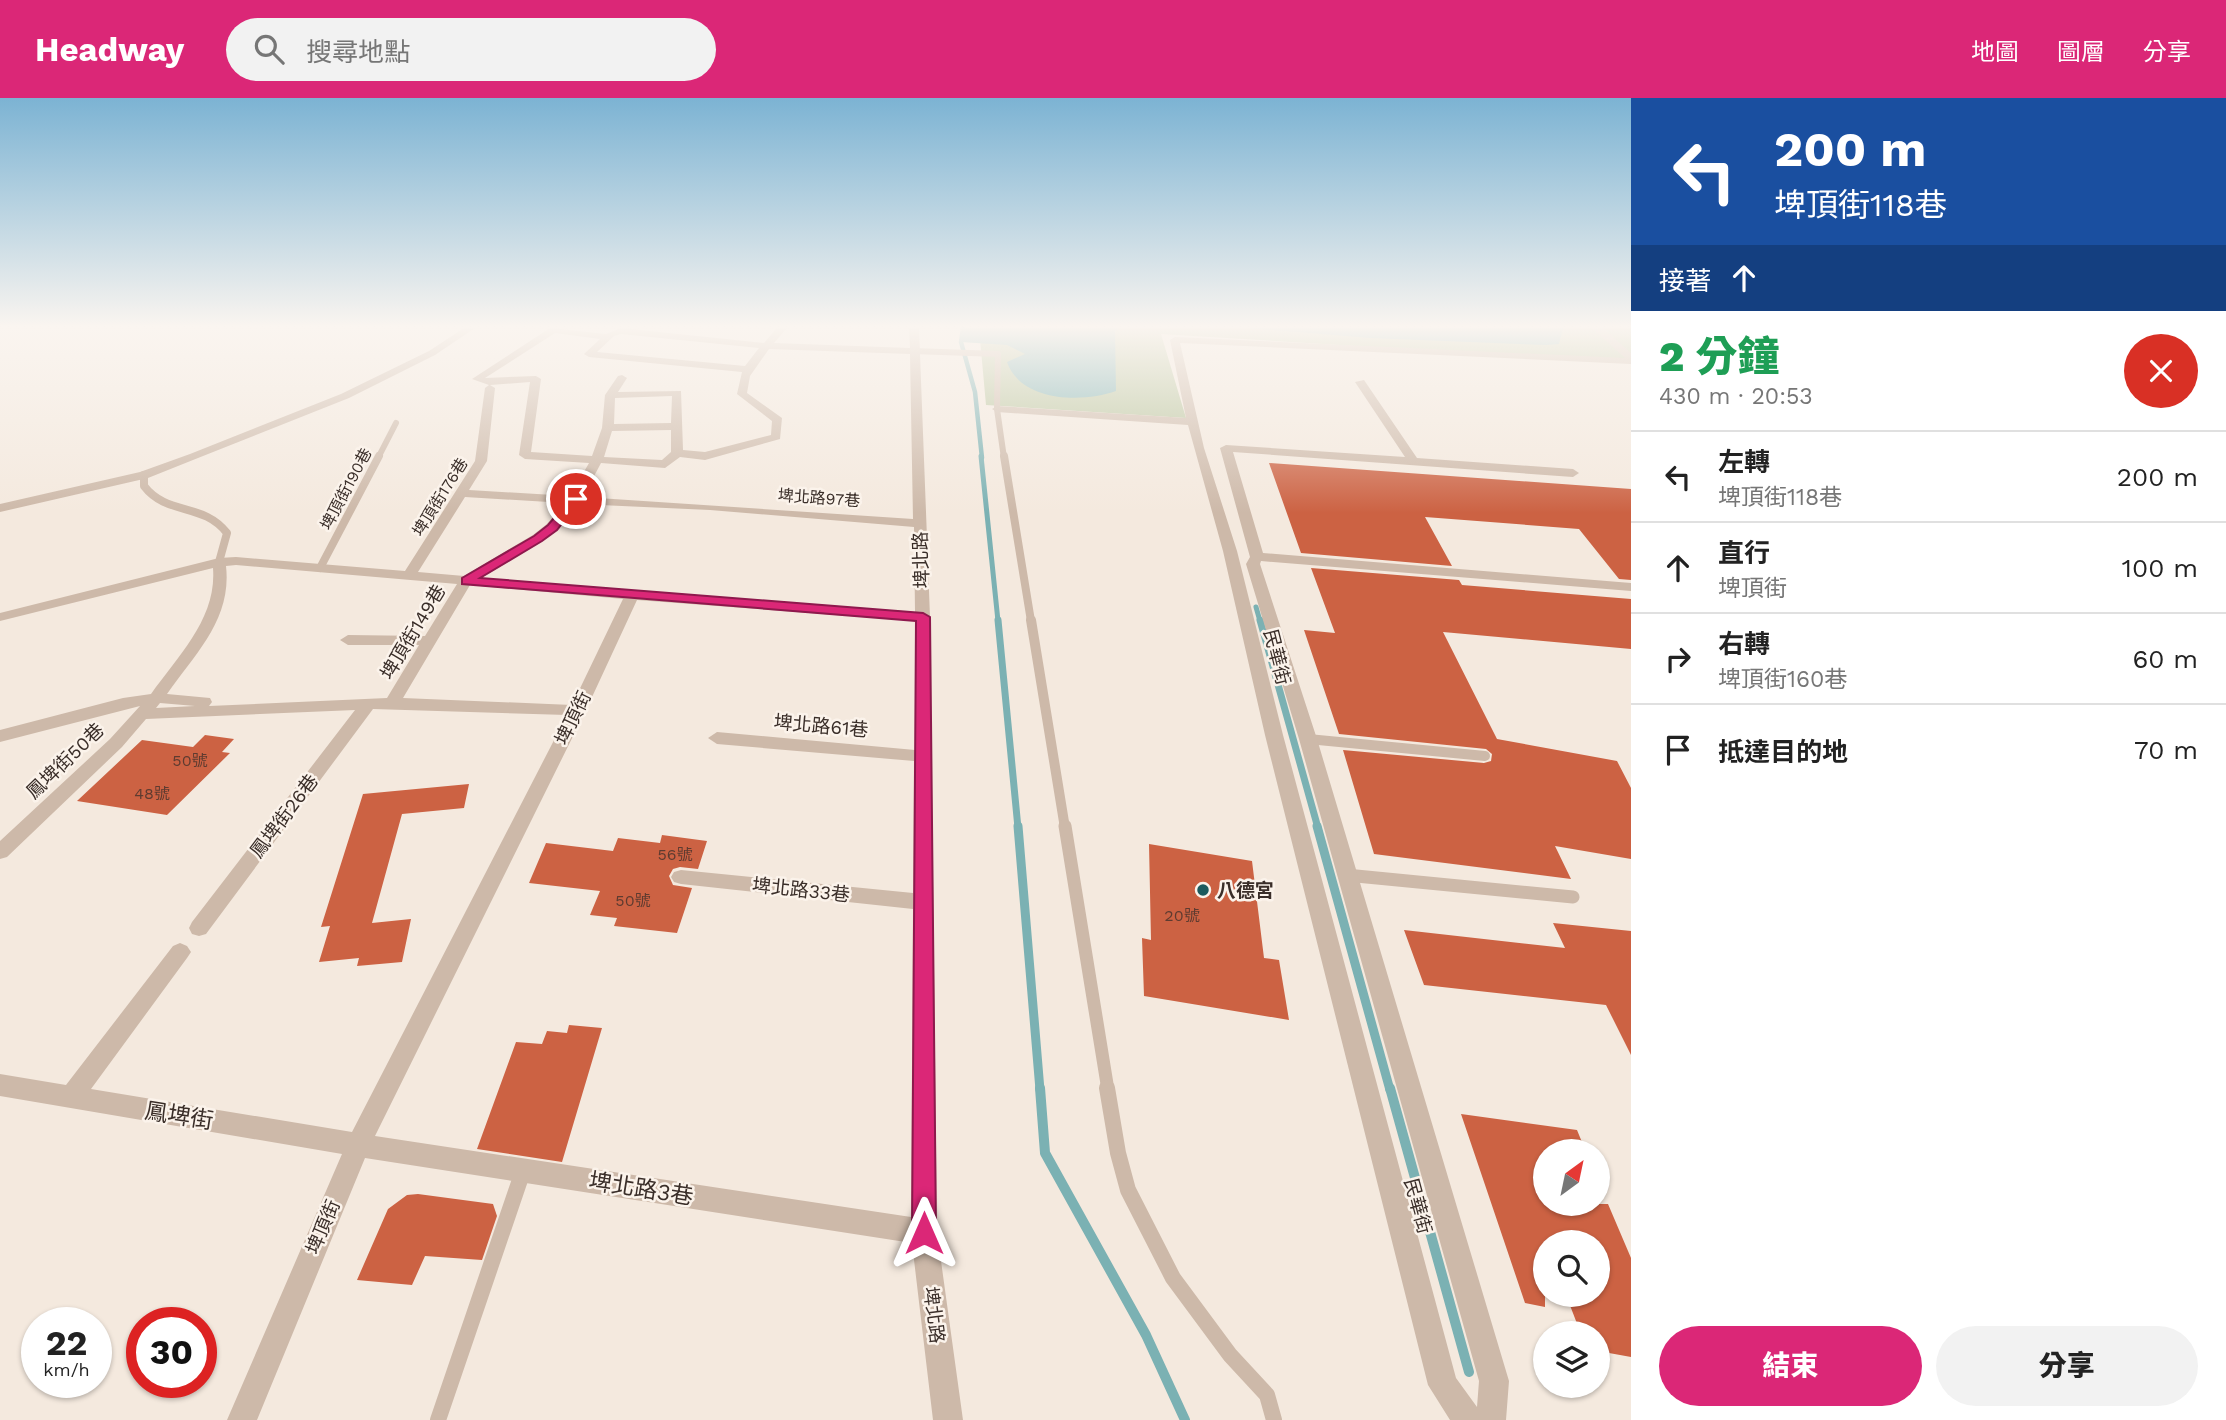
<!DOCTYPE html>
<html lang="zh-TW">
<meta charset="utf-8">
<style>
:root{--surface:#fff;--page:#f2f2f2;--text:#222;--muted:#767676;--line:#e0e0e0;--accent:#db2777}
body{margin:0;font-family:"Work Sans","Noto Sans TC",sans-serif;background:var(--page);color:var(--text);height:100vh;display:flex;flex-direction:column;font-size:26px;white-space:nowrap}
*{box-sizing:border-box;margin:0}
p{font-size:23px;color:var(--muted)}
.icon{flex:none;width:38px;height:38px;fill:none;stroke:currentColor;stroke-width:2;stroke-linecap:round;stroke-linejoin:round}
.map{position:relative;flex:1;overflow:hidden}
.side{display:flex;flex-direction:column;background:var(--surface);width:595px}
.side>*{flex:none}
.banner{background:#1a4fa0;color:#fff;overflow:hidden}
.needle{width:46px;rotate:33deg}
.buttons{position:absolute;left:1533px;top:1041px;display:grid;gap:14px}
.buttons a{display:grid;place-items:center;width:77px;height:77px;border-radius:50%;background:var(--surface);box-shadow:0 2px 5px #0004;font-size:35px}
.speed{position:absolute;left:21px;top:1209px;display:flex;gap:14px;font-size:35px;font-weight:700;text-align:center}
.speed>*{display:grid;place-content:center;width:91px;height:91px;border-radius:50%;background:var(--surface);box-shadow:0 2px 5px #0004;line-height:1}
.speed small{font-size:18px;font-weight:400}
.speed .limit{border:10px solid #d22;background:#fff;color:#111}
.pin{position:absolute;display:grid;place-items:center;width:60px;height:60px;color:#fff;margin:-30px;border:4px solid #fff;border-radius:50%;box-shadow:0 2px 7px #0007}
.me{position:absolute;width:77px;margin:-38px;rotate:0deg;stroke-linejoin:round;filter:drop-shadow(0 0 5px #0008)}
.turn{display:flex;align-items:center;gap:24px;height:147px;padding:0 28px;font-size:32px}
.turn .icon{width:91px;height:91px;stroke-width:2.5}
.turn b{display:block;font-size:49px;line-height:60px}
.then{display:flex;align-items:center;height:66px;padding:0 28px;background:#0003;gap:14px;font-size:26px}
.round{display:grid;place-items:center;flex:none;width:74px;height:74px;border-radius:37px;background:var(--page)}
.head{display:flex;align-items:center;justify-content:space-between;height:119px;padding:0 28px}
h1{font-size:42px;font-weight:800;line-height:52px;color:#1e9e55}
.action{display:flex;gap:14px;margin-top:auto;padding:14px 28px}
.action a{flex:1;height:80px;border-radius:42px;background:var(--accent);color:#fff;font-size:28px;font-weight:800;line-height:80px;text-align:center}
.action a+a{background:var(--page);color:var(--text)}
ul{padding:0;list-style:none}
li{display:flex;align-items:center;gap:21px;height:91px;padding:0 28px;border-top:2px solid var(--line)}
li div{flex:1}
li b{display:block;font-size:26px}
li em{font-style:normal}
header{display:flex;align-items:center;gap:42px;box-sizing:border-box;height:98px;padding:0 35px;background:var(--accent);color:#fff}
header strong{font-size:33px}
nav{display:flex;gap:38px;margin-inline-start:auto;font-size:24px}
.search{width:490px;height:63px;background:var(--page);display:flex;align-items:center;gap:18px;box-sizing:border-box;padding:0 24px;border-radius:38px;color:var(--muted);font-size:26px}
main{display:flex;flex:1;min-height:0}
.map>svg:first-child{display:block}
.green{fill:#b7c49c}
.water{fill:#7bb1b3}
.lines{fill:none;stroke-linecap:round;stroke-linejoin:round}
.stream-far4{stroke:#7bb1b3;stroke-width:4.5}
.stream-far3{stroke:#7bb1b3;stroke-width:5}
.stream-far2{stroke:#7bb1b3;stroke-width:7}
.stream-far1{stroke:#7bb1b3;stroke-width:9}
.stream{stroke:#7bb1b3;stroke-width:10}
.building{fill:#cc6243}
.lane-far4{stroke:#cdb9a9;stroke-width:6}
.lane-far3{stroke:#cdb9a9;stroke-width:8}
.lane-far2{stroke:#cdb9a9;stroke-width:10}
.lane-far1{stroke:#cdb9a9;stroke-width:13}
.lane{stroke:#cdb9a9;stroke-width:16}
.street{fill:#cdb9a9;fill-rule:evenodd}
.route{fill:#db2777;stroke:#8e194d;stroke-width:2}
.poi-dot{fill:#1c5a5e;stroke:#fbf3eb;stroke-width:2.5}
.labels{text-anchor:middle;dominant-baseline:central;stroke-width:5;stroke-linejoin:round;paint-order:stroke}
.far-street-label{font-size:16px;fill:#3a2e29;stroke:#fbf3eb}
.number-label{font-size:16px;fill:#5e3b30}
.street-label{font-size:19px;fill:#3a2e29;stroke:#fbf3eb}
.poi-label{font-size:19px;font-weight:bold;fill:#3a2e29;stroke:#fbf3eb;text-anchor:start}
.near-street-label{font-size:23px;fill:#3a2e29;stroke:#fbf3eb}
</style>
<header>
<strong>Headway</strong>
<div class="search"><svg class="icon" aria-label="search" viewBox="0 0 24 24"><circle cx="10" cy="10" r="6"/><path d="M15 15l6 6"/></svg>搜尋地點</div>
<nav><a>地圖</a><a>圖層</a><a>分享</a></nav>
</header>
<main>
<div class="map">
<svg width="1631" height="1322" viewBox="0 0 1631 1322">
<rect width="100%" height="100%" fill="#f4e9de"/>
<path class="green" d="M979,230H1631V265L1161,236L1186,320L986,307Z"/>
<g class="water">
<path d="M963,230H1119L1115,233L1116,293C1082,305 1021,304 1007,264L1025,256L1007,247L961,244Z"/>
<path d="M1249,230H1563L1559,246L1546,247L1370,240Z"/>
</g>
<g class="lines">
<path class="stream-far4" d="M963,230L961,244L975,294L982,360"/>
<g class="stream-far3">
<path d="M981,358L998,523"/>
<path d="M1256,509L1260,523"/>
</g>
<g class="stream-far2">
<path d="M998,522L1018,730"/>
<path d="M1260,522L1318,730"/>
</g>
<g class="stream-far1">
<path d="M1018,728L1040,992"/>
<path d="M1317,728L1390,992"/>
</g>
<g class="stream">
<path d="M1040,990L1045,1055L1146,1237L1185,1322"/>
<path d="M1390,990L1469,1274"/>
</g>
</g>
<g class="building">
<path d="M1269,365L1631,391V482L1619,481L1579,431L1425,419L1452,468L1301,455Z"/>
<path d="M1311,470L1459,482L1462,487L1631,501V551L1443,534L1497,641L1617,663L1631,690V761L1555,748L1571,781L1374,756L1343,652L1484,665L1491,663L1492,656L1486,651L1339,636L1304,532L1335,535Z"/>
<path d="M205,637L234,641L222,654L230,655L167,717L77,703L142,642L193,649Z"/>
<path d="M469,686L464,710L402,716L372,825L411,821L402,864L357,868L359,860L319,864L330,828L321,829L363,696Z"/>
<path d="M662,737L707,743L698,771L680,769L673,771L669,778L673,787L692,790L677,835L614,828L617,820L590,817L600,793L529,785L546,745L613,753L618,740L660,745Z"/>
<path d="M1149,746L1252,763L1264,860L1279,862L1289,922L1144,898L1142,840L1151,842Z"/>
<path d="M1553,825L1631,833V957L1606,907L1424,887L1404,832L1565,850Z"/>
<path d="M569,927L602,930L562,1064L477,1051L516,944L542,946L547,933L567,935Z"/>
<path d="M1461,1016L1577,1032L1586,1054H1545V1106H1608L1631,1160V1259L1598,1253V1236H1581L1566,1197H1598V1144H1545V1209L1525,1205Z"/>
<path d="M418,1096L493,1106L497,1118L482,1162L425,1158L412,1187L357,1182L388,1111L407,1097Z"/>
</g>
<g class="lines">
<g class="lane-far4">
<path d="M913,253L998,256L997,311L1004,360"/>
<path d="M378,360L396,325"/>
</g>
<g class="lane-far3">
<path d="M1004,358L1031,523"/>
<path d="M144,377V388C167,418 203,404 227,435L219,464"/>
<path d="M320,470L379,358"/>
</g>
<g class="lane-far2">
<path d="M1031,522L1065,730"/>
<path d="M1308,641L1485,658"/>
</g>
<g class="lane-far1">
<path d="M1065,728L1108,992"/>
<path d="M1346,777L1573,799"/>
</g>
<g class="lane">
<path d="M1107,990L1118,1055L1128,1092L1173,1180L1230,1257L1267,1297L1274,1322"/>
<path d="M438,1322L523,1073"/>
</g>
<g class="street">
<path d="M464,230H475L435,257L349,300L198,360L148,380L0,414V406L140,374L190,356L341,296L429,253Z"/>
<path d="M550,230L606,236L621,230L764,245L777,230H787L774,245L910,250L909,230H919L930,519L937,1134L963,1322H933L912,1145L365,1060L257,1322H227L342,1056L0,998V976L66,987L173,848L180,845L187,848L191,854L187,860L91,991L352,1034L567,617L373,611L206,836L199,838L192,836L189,830L192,824L355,612L146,621L122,649L7,759L0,761V743L110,641L140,608L0,644V632L123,600L151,596C179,557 217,520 213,470L0,523V515L219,460L236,459L405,473L475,363L485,290L489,287L472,281ZM555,235L600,241L584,256L589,259L742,274L737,296L772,323L771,337L705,354L683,352L681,293L618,294L627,280L622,277L618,278L605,297L602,330L592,358L531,354L541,281L536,278L485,280ZM621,236L759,250L745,268L597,254L614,238ZM769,251L910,256L913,421L583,399L601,365L665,370L680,359L705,362L780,341L782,320L747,295L750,278ZM530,284L519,357L525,361L589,365L570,398L469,392L487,363L495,290L490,287ZM672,298L671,325L614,326L615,300ZM671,332V354L662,362L604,359L612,333ZM465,399L565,405L547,426L533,437L464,478L418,474ZM578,406L710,412L914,429L915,514L481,480L543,443L557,432ZM236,467L457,486L425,538L348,537L340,542L348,547H419L387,600L209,608L212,604L210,600L167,596C196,555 232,521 226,468ZM470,487L623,501L572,607L403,600ZM637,502L916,523L915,652L717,634L708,640L717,646L914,663L913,795L681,772L674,774L671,779L674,784L681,786L913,811L911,1119L375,1038L586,612ZM160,605L195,608L156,610Z"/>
<path d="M1592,230H1603L1631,255V266L1180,245L1204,350L1237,453L1283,637L1456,1280L1477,1309L1479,1283L1299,641L1246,466L1250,459L1220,350L1226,347L1405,359L1355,284L1364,282L1417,360L1573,371L1579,375L1573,379L1233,354L1263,455L1631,485V493L1261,463L1260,466L1317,641L1509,1283L1506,1322H1450L1428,1287L1265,637L1223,453L1188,327L997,314L992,311L997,308L1186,320L1170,242L1175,239L1625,260Z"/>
</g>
</g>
<linearGradient id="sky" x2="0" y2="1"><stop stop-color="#7cb3d3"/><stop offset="0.55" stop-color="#faf5f0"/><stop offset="1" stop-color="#faf5f0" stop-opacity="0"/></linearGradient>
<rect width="1631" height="415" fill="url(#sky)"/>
<path class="route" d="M572,399L581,401L557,432L542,443L480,480L923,515L930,519L936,1135L932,1143L924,1147L915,1143L912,1135L916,523L462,486V480L534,438L548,427Z"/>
<circle class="poi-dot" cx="1203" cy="792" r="7"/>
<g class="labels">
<g class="far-street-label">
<text transform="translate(346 391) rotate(-62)">埤頂街190巷</text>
<text transform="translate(440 399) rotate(-58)">埤頂街176巷</text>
<text transform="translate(819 400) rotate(4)">埤北路97巷</text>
</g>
<g class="number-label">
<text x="190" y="662">50號</text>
<text x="152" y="695">48號</text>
<text x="675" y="756">56號</text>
<text x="633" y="802">50號</text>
<text x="1182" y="817">20號</text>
</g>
<g class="street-label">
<text transform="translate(921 462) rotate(-92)">埤北路</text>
<text transform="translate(413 534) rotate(-59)">埤頂街149巷</text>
<text transform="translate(1277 559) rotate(76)">民華街</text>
<text transform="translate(573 620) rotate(-64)">埤頂街</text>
<text transform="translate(821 628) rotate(5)">埤北路61巷</text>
<text transform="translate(65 663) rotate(-44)">鳳埤街50巷</text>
<text transform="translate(284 718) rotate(-53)">鳳埤街26巷</text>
<text transform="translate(801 792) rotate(6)">埤北路33巷</text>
<text transform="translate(1418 1108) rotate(75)">民華街</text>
<text transform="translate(323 1129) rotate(-67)">埤頂街</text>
<text transform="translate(934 1217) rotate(83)">埤北路</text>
</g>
<g class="poi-label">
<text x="1217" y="792">八德宮</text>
</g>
<g class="near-street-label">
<text transform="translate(179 1018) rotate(9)">鳳埤街</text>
<text transform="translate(641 1091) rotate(9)">埤北路3巷</text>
</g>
</g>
</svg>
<div class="buttons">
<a><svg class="needle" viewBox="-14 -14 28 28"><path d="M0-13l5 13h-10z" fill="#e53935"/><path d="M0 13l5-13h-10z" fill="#767676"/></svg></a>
<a><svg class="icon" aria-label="search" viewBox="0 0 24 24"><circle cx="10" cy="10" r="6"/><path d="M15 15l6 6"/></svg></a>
<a><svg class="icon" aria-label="layers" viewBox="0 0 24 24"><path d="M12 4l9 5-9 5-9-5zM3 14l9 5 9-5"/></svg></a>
</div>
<div class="speed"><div>22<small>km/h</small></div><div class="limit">30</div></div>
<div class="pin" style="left:576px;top:401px;background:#d93025"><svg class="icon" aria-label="arrive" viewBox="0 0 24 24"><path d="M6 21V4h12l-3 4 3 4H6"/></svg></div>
<svg class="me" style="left:924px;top:1135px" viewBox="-20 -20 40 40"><path d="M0-17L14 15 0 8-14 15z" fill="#db2777" stroke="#fff" stroke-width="4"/></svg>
</div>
<section class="side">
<div class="banner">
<div class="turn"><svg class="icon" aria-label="left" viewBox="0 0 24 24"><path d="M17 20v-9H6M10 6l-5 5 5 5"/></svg><div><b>200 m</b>埤頂街118巷</div></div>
<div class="then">接著<svg class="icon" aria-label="ahead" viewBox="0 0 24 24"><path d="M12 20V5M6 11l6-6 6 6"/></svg></div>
</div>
<div class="head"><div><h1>2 分鐘</h1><p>430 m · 20:53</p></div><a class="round" style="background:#d93025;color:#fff"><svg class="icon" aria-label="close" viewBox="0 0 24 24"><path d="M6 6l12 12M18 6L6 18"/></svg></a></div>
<ul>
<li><svg class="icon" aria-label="left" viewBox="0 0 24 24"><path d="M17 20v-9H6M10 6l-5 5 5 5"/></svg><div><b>左轉</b><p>埤頂街118巷</p></div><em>200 m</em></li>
<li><svg class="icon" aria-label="ahead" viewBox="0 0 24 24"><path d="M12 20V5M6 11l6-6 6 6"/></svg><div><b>直行</b><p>埤頂街</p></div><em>100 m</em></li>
<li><svg class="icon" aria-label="right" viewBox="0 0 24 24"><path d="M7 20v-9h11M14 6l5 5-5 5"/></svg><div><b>右轉</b><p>埤頂街160巷</p></div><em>60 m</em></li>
<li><svg class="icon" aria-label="arrive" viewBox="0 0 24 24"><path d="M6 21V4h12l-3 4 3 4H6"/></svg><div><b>抵達目的地</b></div><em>70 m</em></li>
</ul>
<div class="action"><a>結束</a><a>分享</a></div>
</section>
</main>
